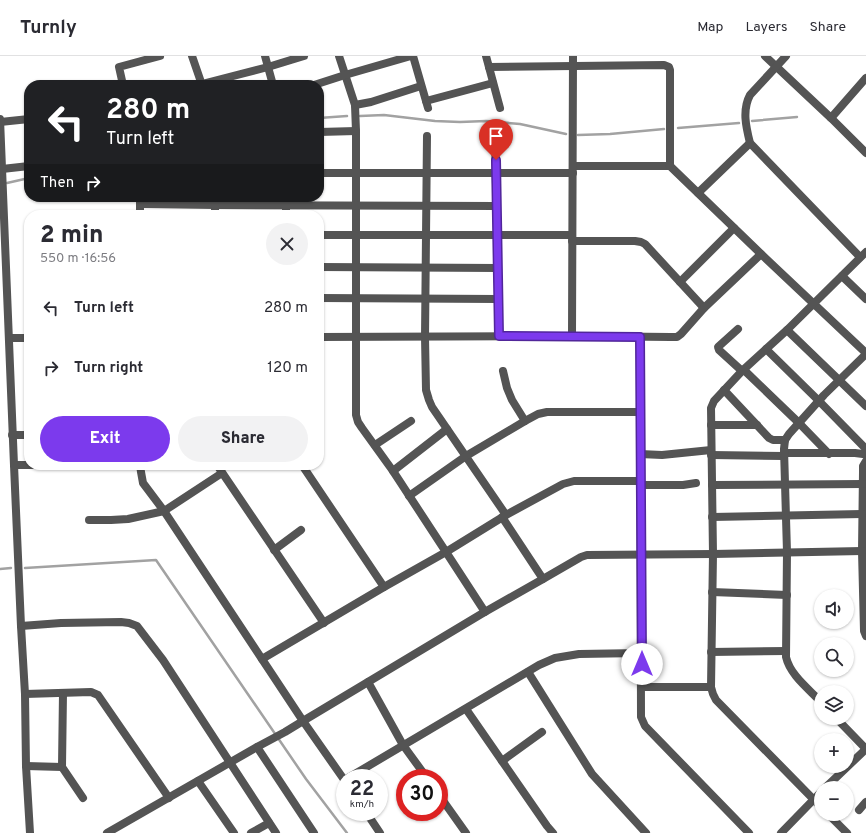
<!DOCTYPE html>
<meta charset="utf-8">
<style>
:root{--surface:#fff;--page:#f2f2f3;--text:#2b2b33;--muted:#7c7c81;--line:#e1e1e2;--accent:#7c3aed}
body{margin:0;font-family:Overpass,sans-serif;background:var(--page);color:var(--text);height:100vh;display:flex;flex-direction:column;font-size:15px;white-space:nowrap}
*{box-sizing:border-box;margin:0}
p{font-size:13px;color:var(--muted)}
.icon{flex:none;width:22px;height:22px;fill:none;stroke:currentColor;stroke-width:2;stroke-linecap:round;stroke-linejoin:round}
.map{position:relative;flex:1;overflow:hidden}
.drawer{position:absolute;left:24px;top:154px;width:300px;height:260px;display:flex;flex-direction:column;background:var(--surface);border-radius:16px;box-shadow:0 1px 3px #0004}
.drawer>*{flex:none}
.hud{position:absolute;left:24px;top:24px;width:300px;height:122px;border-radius:16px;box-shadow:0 1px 3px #0004;background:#202124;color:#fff;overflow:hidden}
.fabs{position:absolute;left:814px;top:533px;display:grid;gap:8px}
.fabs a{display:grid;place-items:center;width:40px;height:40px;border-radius:50%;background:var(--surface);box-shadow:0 1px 3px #0004;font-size:20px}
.speed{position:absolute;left:336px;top:713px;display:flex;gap:8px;font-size:20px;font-weight:700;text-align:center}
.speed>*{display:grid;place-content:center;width:52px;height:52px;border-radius:50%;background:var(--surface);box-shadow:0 1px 3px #0004;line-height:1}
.speed small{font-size:10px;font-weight:400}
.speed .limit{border:6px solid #d22;background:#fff;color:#111}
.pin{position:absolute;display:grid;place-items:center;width:34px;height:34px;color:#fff;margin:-41px -17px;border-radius:50% 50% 50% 0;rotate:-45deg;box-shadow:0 0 4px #0007}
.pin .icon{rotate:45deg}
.me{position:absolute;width:44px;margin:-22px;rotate:0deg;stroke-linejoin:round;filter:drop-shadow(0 0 3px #0008)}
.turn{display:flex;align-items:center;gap:14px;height:84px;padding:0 16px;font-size:18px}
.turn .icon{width:52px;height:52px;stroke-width:2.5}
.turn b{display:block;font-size:28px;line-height:34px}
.then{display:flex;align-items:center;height:38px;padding:0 16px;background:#0003;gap:8px;font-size:15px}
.round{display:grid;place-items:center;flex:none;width:42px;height:42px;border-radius:21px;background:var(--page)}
.head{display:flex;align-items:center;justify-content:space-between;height:68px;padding:0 16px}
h1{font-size:24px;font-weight:800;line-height:30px}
.cta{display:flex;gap:8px;margin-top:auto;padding:8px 16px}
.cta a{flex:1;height:46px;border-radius:24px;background:var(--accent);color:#fff;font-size:16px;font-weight:800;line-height:46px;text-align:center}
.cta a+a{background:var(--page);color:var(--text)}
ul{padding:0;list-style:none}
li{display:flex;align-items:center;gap:12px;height:60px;padding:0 16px}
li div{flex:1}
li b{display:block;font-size:15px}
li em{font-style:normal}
header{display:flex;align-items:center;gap:24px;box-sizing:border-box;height:56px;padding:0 20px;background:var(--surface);border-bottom:1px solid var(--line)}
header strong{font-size:19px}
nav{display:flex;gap:22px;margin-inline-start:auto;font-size:14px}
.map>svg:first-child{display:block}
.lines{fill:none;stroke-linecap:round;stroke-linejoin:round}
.stream{stroke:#a2a2a2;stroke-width:2.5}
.minor{stroke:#545454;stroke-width:8}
.tertiary{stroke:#545454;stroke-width:8}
.route-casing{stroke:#51269a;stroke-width:10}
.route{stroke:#7c3aed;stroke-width:7}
</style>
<header>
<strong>Turnly</strong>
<nav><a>Map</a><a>Layers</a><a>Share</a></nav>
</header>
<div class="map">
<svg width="866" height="777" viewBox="0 0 866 777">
<rect width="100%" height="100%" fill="#fff"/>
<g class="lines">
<g class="stream">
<path d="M360,60L384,59L435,65L460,66L486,65L520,68L566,78"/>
<path d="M319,62L347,60"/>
<path d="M752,65L797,61"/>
<path d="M678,72L739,67"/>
<path d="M578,79L610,78L664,73"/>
<path d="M7,127L29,122"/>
<path d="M25,512L156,504L306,723L347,777"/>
<path d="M0,513L11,512"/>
</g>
<g class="minor">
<path d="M192,0L202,29"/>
<path d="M265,0L273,29"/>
<path d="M339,0L355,49L356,75V359L358,366L362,372L393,415L446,496L485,556"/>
<path d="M413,0L428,52"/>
<path d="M486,0L500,52"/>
<path d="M765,0L831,62L866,97"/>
<path d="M786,0L750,39C742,54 746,71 750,87L860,201"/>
<path d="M489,11L664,9L669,11L670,14V110H573"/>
<path d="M123,29L119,11L160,0"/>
<path d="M198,29L268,11L304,0"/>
<path d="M314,29L345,19L411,0"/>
<path d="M426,45L493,27"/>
<path d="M355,49L371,46L421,30"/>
<path d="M831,62L866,22"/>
<path d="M0,66L29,63"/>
<path d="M319,76L356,75"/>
<path d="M495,79L499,280"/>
<path d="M427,80L425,281L426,334L429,344L432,351L506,459"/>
<path d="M670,110L761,198L866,297"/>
<path d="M2,113L29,110"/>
<path d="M319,117H573"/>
<path d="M698,137L750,87"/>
<path d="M140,141V159"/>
<path d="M140,148L215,149L497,150"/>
<path d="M215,159V141"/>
<path d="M286,159V141"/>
<path d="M319,179H572"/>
<path d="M572,185H635L641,186L645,188L704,252"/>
<path d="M319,211L498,212"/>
<path d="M842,220L866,243"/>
<path d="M680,226L734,172"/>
<path d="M319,242L498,243"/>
<path d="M738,273L718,291L719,294L742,315"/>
<path d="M787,274L866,350"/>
<path d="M572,280L573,0"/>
<path d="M319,281L572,280L671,281H677L681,278L704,252L761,198"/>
<path d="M640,281L641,661L645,670L749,777"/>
<path d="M9,282H29"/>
<path d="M766,293L819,345L866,393"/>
<path d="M744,314L799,367L829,398"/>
<path d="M503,315L507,332L512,344L525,365"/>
<path d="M724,334L769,382L773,384H785"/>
<path d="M711,369H757"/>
<path d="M12,379H29"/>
<path d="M375,389L411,365"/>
<path d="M784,397H855L863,398L866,399"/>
<path d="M640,398L662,399L711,394"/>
<path d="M711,399L784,400"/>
<path d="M866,405L863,410V416L862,495L864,575L866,580"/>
<path d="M14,409H32"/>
<path d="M140,409L141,416L143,427L164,455L303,665L345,725"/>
<path d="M217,409L324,567"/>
<path d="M302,409L384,531"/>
<path d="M393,415L447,373"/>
<path d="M641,429H683L696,427"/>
<path d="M712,429L863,428"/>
<path d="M409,440L466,400L525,365L538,358L547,356H640"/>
<path d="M502,461L543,523"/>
<path d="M712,461L862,458"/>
<path d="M89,464H111L128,463L164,455L222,417"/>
<path d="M274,494L301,474"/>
<path d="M712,536L787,539"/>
<path d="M21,570L61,567L121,566L129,567L137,570L163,604L276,777"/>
<path d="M711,596L786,595"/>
<path d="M262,603L384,531L446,496L506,459L563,428L574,425H641"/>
<path d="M528,616L592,718L646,777"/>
<path d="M368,626L403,689L427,722"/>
<path d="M641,631H711"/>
<path d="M25,638L91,636L98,639L169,742"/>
<path d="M821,646C809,633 790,619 786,601L787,496L784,393L785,384L789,378L824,339L866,298"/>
<path d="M466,653L547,770L553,777"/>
<path d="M836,662L866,693"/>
<path d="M257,691L314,777"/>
<path d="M502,705L542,676"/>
<path d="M26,710L62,711L83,742"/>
<path d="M62,711L63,637"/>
<path d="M348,722L539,609L555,602L579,598L641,597"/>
<path d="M198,725L234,777"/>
<path d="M825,732L866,693"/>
<path d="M439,739L466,777"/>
<path d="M821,751L716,644L713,638L711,631L713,498L711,352L714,345L742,315L787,274L866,196"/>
<path d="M859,754L866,746"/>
<path d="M366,756L380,777"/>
<path d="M828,758L847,777"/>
<path d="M107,777L257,691L285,676L303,665L483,557L543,523L581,501L587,499L713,498L862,495"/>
<path d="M251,777L269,767"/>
<path d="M781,777L821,736"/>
</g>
<path class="tertiary" d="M0,63L14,409L21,570L25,638L26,710L30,777"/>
</g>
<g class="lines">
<defs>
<path id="route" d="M496,104L499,280L640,281L642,608"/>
</defs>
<use href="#route" class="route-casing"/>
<use href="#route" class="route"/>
</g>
</svg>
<div class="fabs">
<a><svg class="icon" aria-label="sound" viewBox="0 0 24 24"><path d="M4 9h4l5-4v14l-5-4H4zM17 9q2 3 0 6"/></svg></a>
<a><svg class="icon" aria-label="search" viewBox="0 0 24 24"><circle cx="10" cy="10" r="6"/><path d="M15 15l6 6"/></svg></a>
<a><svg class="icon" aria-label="layers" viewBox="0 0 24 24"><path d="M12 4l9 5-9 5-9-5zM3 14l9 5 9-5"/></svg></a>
<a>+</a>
<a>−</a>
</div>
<div class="speed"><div>22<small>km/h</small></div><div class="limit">30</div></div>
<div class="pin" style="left:496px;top:104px;background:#d93025"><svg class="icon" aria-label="arrive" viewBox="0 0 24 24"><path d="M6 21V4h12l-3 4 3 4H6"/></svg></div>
<svg class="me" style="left:642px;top:608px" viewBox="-20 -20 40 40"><circle r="19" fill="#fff"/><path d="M0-13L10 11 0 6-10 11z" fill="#7c3aed"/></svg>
<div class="hud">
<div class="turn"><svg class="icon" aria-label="left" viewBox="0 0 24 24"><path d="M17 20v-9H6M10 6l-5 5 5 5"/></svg><div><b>280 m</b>Turn left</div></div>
<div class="then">Then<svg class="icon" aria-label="right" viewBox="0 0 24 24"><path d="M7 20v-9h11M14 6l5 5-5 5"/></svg></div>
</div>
<section class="drawer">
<div class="head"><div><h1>2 min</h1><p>550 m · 16:56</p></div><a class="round"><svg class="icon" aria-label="close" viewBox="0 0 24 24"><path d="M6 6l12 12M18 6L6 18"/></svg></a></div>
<ul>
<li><svg class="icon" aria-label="left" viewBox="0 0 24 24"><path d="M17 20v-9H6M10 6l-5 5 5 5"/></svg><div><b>Turn left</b></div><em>280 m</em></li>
<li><svg class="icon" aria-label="right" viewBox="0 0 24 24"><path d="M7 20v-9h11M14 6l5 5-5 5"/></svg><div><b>Turn right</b></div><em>120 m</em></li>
</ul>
<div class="cta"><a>Exit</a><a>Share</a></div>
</section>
</div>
